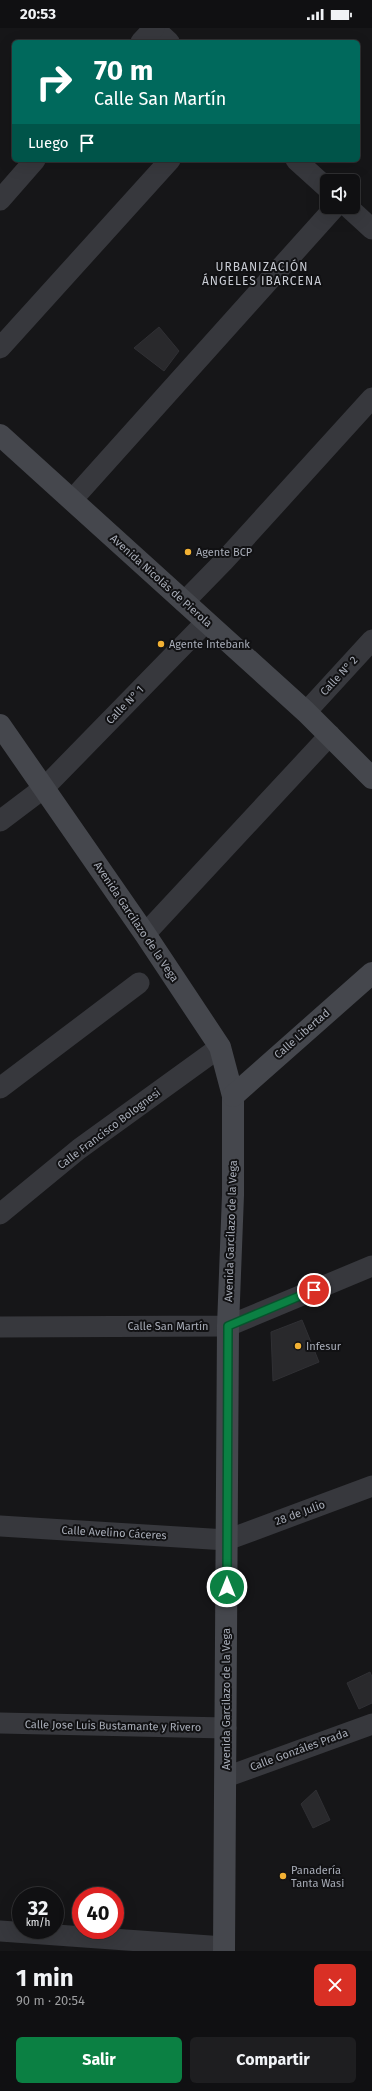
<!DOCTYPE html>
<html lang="es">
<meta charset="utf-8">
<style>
:root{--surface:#101012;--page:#1e1e20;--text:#f1f3f6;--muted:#9c9d9f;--line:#303032;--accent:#0b8043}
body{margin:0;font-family:"Fira Sans",sans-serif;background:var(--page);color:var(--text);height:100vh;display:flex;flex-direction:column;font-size:15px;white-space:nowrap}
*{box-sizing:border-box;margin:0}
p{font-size:13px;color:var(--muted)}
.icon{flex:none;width:22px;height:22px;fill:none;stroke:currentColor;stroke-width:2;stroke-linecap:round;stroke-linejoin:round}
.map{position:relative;height:1923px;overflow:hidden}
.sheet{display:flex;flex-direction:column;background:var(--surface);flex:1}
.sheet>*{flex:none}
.hud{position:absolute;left:12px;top:12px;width:348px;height:122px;border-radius:6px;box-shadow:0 4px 16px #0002,0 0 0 1px var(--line);background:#00695c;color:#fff;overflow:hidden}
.fabs{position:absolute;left:320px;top:146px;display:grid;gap:8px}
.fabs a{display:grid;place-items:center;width:40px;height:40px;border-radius:6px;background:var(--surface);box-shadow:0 4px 16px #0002,0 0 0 1px var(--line);font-size:20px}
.speed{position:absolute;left:12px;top:1859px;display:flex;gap:8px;font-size:20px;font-weight:700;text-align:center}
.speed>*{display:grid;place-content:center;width:52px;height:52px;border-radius:50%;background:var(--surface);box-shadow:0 4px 16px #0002,0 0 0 1px var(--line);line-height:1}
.speed small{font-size:10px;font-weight:400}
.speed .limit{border:6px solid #d22;background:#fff;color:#111}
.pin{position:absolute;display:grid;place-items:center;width:34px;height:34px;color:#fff;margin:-17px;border:2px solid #fff;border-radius:50%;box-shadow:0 1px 4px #0007}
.me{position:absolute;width:44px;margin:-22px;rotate:0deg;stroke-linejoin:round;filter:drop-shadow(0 0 3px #0008)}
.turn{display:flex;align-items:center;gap:14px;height:84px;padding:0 16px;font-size:18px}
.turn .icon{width:52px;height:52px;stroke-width:2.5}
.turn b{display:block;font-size:28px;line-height:34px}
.then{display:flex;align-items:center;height:38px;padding:0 16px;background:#0003;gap:8px;font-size:15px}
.round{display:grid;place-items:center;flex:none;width:42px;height:42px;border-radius:6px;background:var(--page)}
.headline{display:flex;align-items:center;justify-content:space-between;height:68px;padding:0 16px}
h1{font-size:24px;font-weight:700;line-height:30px}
.action{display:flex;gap:8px;margin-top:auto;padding:8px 16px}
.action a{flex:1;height:46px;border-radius:6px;background:var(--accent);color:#fff;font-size:16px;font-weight:700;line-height:46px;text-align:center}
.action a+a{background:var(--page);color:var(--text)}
.status{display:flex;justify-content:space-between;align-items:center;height:28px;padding:0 20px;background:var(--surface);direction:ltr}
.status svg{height:11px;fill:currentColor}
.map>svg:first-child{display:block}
.building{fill:#29292c;stroke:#303034}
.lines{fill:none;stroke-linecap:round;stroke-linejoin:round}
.street{stroke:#37383d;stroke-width:21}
.secondary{stroke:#45474d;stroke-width:22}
.route-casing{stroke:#07532c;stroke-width:10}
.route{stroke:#0b8043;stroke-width:7}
.poi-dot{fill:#f2b134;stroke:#111113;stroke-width:1.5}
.labels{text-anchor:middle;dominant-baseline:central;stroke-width:4;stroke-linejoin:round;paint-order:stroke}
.poi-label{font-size:11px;fill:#a8adb8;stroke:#111113;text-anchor:start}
.street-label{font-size:11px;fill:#a8adb8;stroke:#111113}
.neighbourhood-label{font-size:12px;letter-spacing:1px;fill:#c9ccd4;stroke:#111113}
</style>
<div class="status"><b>20:53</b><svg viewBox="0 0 49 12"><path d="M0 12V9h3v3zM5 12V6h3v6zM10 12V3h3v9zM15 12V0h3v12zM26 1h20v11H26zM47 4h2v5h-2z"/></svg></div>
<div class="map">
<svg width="372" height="1923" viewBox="0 0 372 1923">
<rect width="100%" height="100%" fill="#161618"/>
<g class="building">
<path d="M159,299L179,323L164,343L134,320Z"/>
<path d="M302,1292L319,1334L273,1353L271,1304Z"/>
<path d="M370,1644L372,1649V1675L359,1681L347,1655Z"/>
<path d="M316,1762L330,1792L313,1800L301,1776Z"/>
</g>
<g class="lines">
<g class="street">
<path d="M154,0L169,14"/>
<path d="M141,14L154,0"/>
<path d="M296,132L327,160"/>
<path d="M0,172L35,132"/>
<path d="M348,179L372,201"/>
<path d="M0,320L170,132"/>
<path d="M72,472L335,179"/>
<path d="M184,574L224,533L372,370"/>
<path d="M306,684L372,612"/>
<path d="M0,793L45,759L206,594"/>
<path d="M145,906L330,707"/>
<path d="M0,1060L139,955"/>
<path d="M0,1186L79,1121L220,1019"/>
<path d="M0,1299L228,1298L372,1238"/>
<path d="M0,1498L227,1512L372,1458"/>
<path d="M0,1695L226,1700"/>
<path d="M226,1749L372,1696"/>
<path d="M0,1903L224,1919"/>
</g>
<g class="secondary">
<path d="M0,407L306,684L372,750"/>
<path d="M0,697L145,906L220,1019L233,1068V1167L228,1298L224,1923"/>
<path d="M233,1068L372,945"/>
</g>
</g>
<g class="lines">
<defs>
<path id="route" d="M227,1559L228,1298L314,1262"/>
</defs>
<use href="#route" class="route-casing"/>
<use href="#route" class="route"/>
</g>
<g class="poi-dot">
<circle cx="188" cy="524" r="4"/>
<circle cx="161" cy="616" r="4"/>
<circle cx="298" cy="1318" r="4"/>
<circle cx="283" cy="1848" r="4"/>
</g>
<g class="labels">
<g class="poi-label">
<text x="196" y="524">Agente BCP</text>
<text x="169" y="616">Agente Intebank</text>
<text x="306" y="1318">Infesur</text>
<text x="291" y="1842">Panadería<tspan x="291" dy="13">Tanta Wasi</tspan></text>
</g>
<g class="street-label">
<text transform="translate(161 553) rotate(42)">Avenida Nicolás de Pierola</text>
<text transform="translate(339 648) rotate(-47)">Calle N° 2</text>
<text transform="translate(125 677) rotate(-46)">Calle N° 1</text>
<text transform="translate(136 894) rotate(56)">Avenida Garcilazo de la Vega</text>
<text transform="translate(302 1006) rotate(-41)">Calle Libertad</text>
<text transform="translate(109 1101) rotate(-37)">Calle Francisco Bolognesi</text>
<text transform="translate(231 1203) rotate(-88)">Avenida Garcilazo de la Vega</text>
<text x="168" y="1298">Calle San Martín</text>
<text transform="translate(300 1485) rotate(-20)">28 de Julio</text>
<text transform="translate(114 1505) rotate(3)">Calle Avelino Cáceres</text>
<text transform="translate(226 1671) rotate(-90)">Avenida Garcilazo de la Vega</text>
<text transform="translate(113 1698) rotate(1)">Calle Jose Luis Bustamante y Rivero</text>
<text transform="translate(299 1722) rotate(-20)">Calle Gonzáles Prada</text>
</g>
<g class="neighbourhood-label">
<text x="262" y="239">URBANIZACIÓN<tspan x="262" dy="14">ÁNGELES IBARCENA</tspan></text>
</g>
</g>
</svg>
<div class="fabs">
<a><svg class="icon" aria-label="sound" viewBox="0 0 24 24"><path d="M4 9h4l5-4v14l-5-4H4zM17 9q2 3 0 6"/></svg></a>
</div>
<div class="speed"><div>32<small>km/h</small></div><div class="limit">40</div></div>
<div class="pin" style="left:314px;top:1262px;background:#d93025"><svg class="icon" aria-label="arrive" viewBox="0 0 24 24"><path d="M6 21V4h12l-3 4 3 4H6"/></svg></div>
<svg class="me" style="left:227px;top:1559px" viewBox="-20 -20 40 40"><circle r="17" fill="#0b8043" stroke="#fff" stroke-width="3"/><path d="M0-11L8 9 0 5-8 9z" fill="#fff"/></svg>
<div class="hud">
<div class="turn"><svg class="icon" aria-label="right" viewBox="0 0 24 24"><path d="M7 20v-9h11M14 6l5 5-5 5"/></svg><div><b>70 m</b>Calle San Martín</div></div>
<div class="then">Luego<svg class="icon" aria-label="arrive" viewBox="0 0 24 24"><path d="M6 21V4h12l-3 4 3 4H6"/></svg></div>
</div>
</div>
<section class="sheet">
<div class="headline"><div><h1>1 min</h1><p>90 m · 20:54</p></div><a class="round" style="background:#d93025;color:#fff"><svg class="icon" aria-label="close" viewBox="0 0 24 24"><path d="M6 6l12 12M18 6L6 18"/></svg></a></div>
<div class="action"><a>Salir</a><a>Compartir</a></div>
</section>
